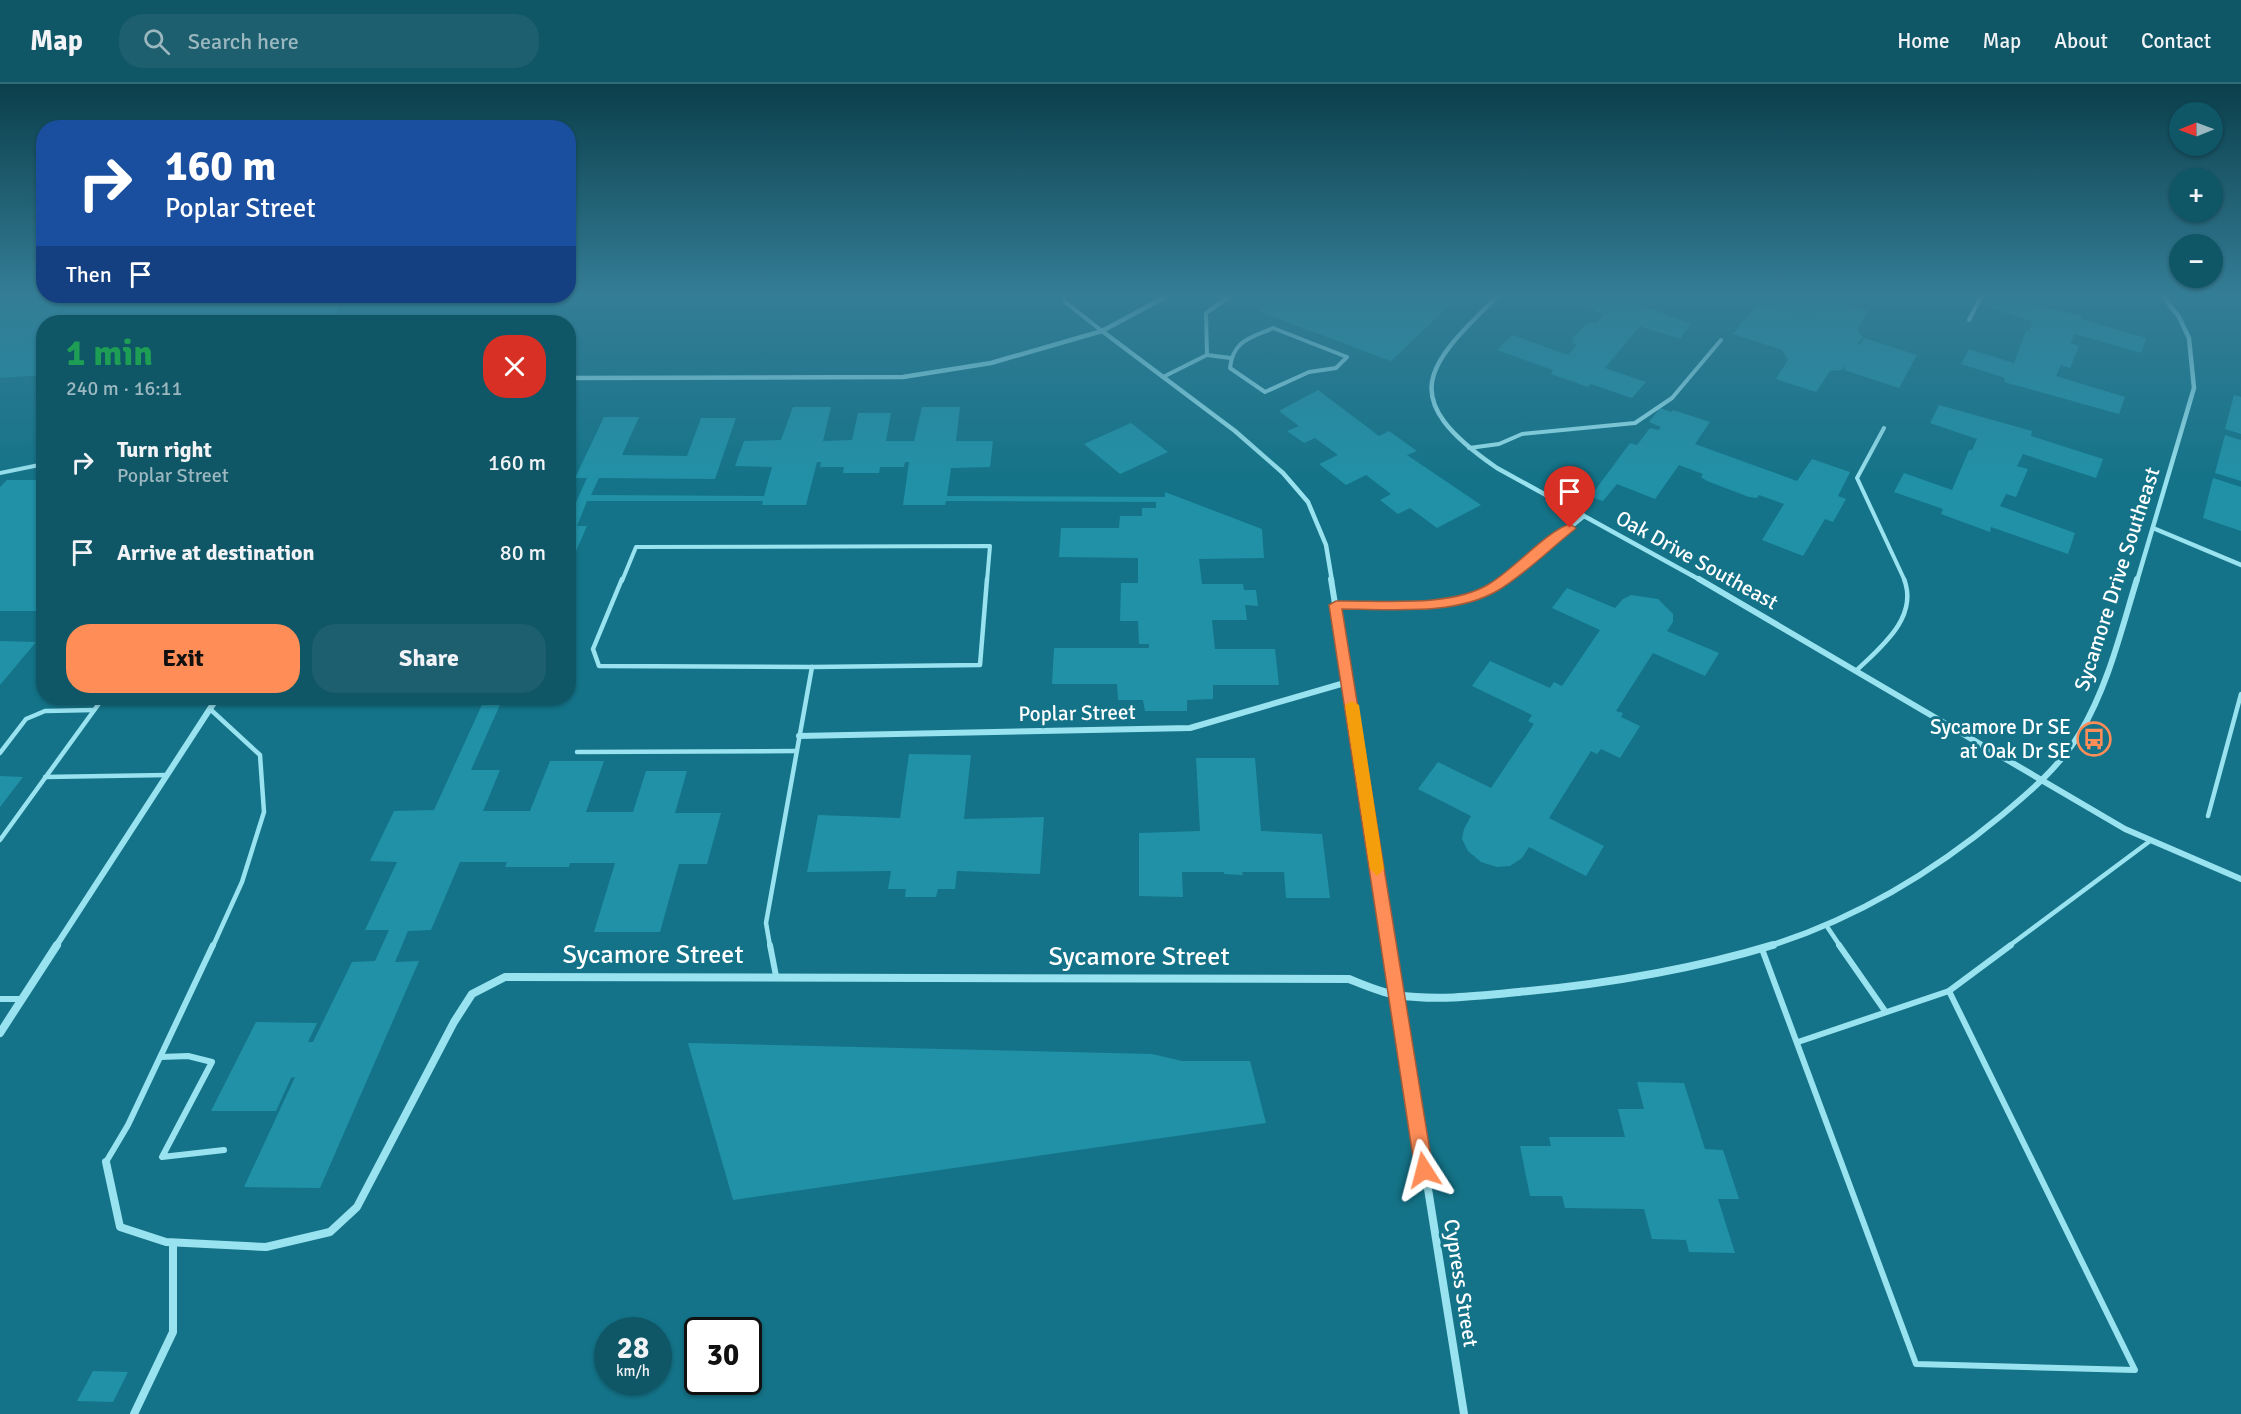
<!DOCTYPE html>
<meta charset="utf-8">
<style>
:root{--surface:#0f5666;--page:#1d5f6f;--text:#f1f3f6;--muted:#9bb7bf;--line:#2f6c7a;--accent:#ff8d57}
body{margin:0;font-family:Signika,sans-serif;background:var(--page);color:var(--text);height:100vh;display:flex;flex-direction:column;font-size:22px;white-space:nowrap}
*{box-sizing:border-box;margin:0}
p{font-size:20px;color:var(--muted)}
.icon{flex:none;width:33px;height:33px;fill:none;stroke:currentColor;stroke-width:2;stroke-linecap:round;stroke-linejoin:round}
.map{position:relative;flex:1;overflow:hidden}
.panel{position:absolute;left:36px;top:231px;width:540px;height:390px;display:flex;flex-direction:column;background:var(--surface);border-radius:24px;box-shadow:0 2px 4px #0004}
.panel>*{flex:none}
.hud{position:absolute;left:36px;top:36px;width:540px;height:183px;border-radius:24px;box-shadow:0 2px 4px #0004;background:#1a4fa0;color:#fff;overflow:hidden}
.needle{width:39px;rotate:269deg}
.buttons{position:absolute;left:2169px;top:18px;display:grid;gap:12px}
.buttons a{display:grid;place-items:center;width:54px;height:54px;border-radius:50%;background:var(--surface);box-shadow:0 2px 4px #0004;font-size:30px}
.speed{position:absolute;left:594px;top:1233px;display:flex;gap:12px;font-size:30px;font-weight:700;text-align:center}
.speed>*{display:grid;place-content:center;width:78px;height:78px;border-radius:50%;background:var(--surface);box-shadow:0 2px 4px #0004;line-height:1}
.speed small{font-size:15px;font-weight:400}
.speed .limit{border:3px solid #111;border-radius:9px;background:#fff;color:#111}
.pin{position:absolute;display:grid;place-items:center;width:51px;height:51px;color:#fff;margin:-62px -26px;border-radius:50% 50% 50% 0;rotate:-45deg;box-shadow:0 0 6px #0007}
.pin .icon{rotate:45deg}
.me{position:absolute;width:66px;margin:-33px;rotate:351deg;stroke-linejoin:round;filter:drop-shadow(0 0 4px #0008)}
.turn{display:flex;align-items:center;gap:21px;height:126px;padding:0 30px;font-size:27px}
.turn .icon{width:78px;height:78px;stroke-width:2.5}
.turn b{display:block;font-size:42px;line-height:51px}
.then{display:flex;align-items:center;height:57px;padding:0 30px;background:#0003;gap:12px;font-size:22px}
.round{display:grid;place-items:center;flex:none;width:63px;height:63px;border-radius:24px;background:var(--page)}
.head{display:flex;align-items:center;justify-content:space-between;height:102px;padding:0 30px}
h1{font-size:36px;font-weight:700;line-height:45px;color:#1e9e55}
.cta{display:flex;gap:12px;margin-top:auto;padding:12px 30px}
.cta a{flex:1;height:69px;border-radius:24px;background:var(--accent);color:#111;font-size:24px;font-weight:700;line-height:69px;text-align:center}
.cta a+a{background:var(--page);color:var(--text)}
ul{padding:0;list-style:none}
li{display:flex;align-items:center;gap:18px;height:90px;padding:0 30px}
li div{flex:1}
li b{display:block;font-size:22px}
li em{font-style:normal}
header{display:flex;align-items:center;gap:36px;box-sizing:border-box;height:84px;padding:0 30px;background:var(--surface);border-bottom:2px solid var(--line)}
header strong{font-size:28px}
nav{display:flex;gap:33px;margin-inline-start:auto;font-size:21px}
.search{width:420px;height:54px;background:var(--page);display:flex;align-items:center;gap:15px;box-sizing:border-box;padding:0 21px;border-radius:24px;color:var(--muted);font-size:22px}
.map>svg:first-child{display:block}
.green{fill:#1b8ca2}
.building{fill:#2191a7}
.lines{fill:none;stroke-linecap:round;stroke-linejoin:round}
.service-far2{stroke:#99e2ef;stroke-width:4}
.service-far1{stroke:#99e2ef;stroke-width:4.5}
.service{stroke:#99e2ef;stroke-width:6}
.minor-far2{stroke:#99e2ef;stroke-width:4.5}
.minor-far1{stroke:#99e2ef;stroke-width:6}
.minor{stroke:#99e2ef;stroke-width:8}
.route{fill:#ff8d57;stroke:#a65c39;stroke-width:1.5}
.slow{fill:#f59e0b}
.labels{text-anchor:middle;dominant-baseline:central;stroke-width:6;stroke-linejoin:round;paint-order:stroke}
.street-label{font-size:21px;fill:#fff;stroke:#147388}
.poi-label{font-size:21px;fill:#fff;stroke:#147388;text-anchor:end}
.near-street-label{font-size:26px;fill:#fff;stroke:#147388}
</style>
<header>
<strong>Map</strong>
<div class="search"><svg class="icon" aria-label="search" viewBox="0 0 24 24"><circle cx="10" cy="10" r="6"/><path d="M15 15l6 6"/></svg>Search here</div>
<nav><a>Home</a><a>Map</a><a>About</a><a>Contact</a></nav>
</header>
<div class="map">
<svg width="2241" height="1330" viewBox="0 0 2241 1330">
<rect width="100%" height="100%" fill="#147388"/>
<g class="green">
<path d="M0,211L337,212L338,229L312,238H44L43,291L0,294Z"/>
<path d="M1743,211H1807L1829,218L1819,234L1805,236L1740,216Z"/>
</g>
<g class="building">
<path d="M1277,211H1460L1391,277L1258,227Z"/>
<path d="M1550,211H1604L1617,216L1620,213L1691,240L1680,255L1640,242L1605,284L1646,298L1632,314L1591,300L1588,303L1551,290L1553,286L1497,266L1512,251L1568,271L1577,261L1572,259L1574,256H1571L1586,240L1596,239L1604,230Z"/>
<path d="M1997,211L2082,232L2081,235L2146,254L2141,269L2075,250L2070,259L2079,262L2070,284L2061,281L2056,292L2125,313L2119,330L2004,298L2005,294L1961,280L1969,265L2014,279L2026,246L2029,247L2033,237L1991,225Z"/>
<path d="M2211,211H2241V214L2220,217Z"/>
<path d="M1830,216L1868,227L1857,246L1863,253L1857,260L1860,261L1864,254L1917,271L1899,304L1844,286L1846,279L1842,286L1830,287L1816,308L1776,295L1788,276L1782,266L1733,250L1756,221L1805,236L1819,234Z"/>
<path d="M1318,306L1379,352L1389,347L1417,367L1407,371L1481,421L1437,444L1410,424L1398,430L1380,416L1391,410L1366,391L1346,401L1319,380L1338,371L1315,354L1304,359L1287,347L1299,342L1279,327Z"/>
<path d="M2234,311L2241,313V350L2225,345Z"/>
<path d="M1939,321L2032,347L2031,352L2103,375L2096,394L2023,370L2017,382L2028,385L2016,413L2006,410L2000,422L2075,449L2068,470L1991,443L1990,448L1941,430L1943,425L1894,408L1904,389L1952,406L1969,366H1972L1977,355L1930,339Z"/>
<path d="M793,323H831L823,357L852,356L858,329H891L886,357H914L922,323H960L956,357H993L990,383L951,384L947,412L1165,413V408L1262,445L1264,474L1199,475L1202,500H1243L1244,506H1256L1258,522L1245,521L1247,536H1212L1215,565H1275L1279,601H1213V615L1187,616V627H1145L1143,616H1118L1117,600H1052L1054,564H1149V560H1139L1138,537H1120L1121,499H1138V474L1059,473L1061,444H1119L1120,432H1142V424H1156V418L946,417L945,421H903L909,378H905L904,383H880L879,389H843L844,383H820L821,378H817L806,421H762L763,417H587L577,442H587L574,472H568V436L587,394H575L604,333H639L622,371L687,372L701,334H736L715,395L599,394L591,411L764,412L772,383L735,382L744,357L781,356Z"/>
<path d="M1660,324L1671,328L1673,326L1710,338L1695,360L1797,397L1812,375L1850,388L1838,412L1846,415L1833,438L1825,435L1803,472L1762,456L1784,420L1759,411L1757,414L1749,413L1707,397L1701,393L1703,390L1679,381L1655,415L1617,400L1603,417L1590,413L1630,359L1637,361L1650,344L1658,346L1661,343L1649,338Z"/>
<path d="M1131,339L1168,368L1120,390L1084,360Z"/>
<path d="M2225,351L2241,356V397L2215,389Z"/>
<path d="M2213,394L2241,403V447L2203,434Z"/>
<path d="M7,396H44V527H0V403Z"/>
<path d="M1567,504L1615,524L1623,515L1631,511L1658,515L1673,530V538L1667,547L1719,569L1705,592L1653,569L1616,627L1623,629L1621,633L1640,642L1620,674L1601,665L1597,670L1591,667L1549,734L1604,762L1586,792L1529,763L1522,774L1510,782L1497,783L1481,778L1468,767L1462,755L1464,745L1471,732L1418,705L1438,678L1491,704L1534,640L1528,637L1532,631L1472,602L1490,577L1550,604L1554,598L1562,602L1600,546L1552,524Z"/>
<path d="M0,557L36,558L0,601Z"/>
<path d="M485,614H503L471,686H500L483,727H530L550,677H604L586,728H633L646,687H687L675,729H721L707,780H679L660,848H594L615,779H570L569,783H505L507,778H460L431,846L408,847L395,878L419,877L320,1104L244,1103L295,993L291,994L276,1027H211L256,938L317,939L308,958H313L352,878L375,877L389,846H365L397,778L370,777L394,727L434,726Z"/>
<path d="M909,670L971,671L964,735L1044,733L1040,790L957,787L955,805H938L936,813H905L906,805H888L891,787L807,788L818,731L900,734Z"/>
<path d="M1196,674H1255L1261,747L1322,750L1330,814H1286L1284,788H1242L1243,791L1224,790V788H1182L1183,813L1139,812V749L1200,747Z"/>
<path d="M0,692L23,693L0,723Z"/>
<path d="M688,959L1152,970L1182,977H1250L1266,1039L733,1116Z"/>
<path d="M1637,998L1684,999L1705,1065L1723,1066L1739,1115H1718L1735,1169L1689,1168L1686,1156L1652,1155L1644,1125L1565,1124L1562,1112H1530L1520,1062H1551L1549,1053H1625L1618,1025H1644Z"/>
<path d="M93,1287L128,1288L113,1318L77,1317Z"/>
</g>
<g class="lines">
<g class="service-far2">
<path d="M1062,211L1065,218L1102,247"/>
<path d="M1969,236L1982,211"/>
<path d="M1273,244L1347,273L1336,284L1309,288L1265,308L1230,284C1233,256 1251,254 1273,244Z"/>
<path d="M1207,271L1231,274"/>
<path d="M1163,293L1207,271L1206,229L1232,211"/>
<path d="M1884,344L1857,394L1905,497"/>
<path d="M1469,364L1499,360L1522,350L1635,339L1672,314L1721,256"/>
<path d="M0,389L44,380"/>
<path d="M622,497L636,463L990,462L987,497"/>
</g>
<g class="service-far1">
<path d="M622,495L593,565L599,582L812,583"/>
<path d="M812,583L980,581L987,495"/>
<path d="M1857,586C1881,563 1919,533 1904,495"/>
<path d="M210,625L260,671L264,728L242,798L213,862"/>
<path d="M577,668L796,667"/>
<path d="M0,669L26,635L45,627L94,626"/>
<path d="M45,693L167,691"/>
<path d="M2208,732L2241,610"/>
<path d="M0,756L103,614"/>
<path d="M1826,841L1840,862"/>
<path d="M770,862L766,839L812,583"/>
<path d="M2009,862L2150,757"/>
</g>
<g class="service">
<path d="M770,861L776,892"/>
<path d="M1839,861L1885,927"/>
<path d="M1762,865L1916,1280L2135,1286L1949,907L1798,958"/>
<path d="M1949,907L2011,861"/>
<path d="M0,915H22"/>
<path d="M161,973L188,972L212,978L162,1073L224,1066"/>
<path d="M106,1078L128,1041L213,861"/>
</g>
<g class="minor-far2">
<path d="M1499,211C1424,283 1396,314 1497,384L1702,497"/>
<path d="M1102,247L1235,347L1283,389L1308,418L1326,461L1332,497"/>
<path d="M568,294L903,293L991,279L1102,247L1169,211"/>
<path d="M2153,444L2241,481"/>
<path d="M1504,497L1584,432"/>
<path d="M2137,497L2194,304L2189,254L2179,233L2162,211"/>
</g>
<g class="minor-far1">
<path d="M1331,495L1390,862"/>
<path d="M1699,495L2125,745L2241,795"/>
<path d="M1336,521C1395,523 1454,528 1506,495"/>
<path d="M799,652L1190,644L1348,598"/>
<path d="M56,862L217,614"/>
<path d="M1769,862C1856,835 1932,789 2002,731C2031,707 2060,682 2080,649C2108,602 2121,547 2137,495"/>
</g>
<g class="minor">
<path d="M1389,861L1464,1330"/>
<path d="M0,949L57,861"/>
<path d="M106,1078L120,1143L166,1158L266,1163L330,1148L357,1123L454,938L472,910L505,893L1349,895C1364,901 1380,908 1396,911C1437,917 1479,912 1519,908C1606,900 1690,886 1773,861"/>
<path d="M134,1330L173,1248V1159"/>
</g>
</g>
<linearGradient id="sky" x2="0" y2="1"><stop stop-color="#0b3f4b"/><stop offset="0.53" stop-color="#347d96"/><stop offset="1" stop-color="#347d96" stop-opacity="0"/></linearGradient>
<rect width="2241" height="398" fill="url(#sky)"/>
<path class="route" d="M1570,440L1576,444L1574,446C1550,465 1523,492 1497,507C1453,532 1392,525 1342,525L1433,1086L1430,1092L1424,1095L1418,1092L1415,1086L1329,521L1336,517C1381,516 1450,524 1489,500C1512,487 1548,446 1570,440Z"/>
<path class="slow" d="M1352,617L1359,621L1384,785L1377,792L1370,785L1345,621Z"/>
<defs>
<symbol id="bus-ring" viewBox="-11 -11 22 22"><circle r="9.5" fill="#147388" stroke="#ff8d57" stroke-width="1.5"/><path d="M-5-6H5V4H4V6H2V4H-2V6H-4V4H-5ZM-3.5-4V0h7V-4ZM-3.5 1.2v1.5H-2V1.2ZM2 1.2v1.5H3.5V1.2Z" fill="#ff8d57"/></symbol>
</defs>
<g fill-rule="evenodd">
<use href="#bus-ring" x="2075" y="636" width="38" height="38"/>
</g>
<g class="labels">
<g class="street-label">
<text transform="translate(1697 476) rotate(29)">Oak Drive Southeast</text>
<text transform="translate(2117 495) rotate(-72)">Sycamore Drive Southeast</text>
<text transform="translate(1077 629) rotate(-1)">Poplar Street</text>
<text transform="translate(1461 1199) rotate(81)">Cypress Street</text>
</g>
<g class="poi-label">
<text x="2071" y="643">Sycamore Dr SE<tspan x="2071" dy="24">at Oak Dr SE</tspan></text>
</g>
<g class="near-street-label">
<text x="653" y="871">Sycamore Street</text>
<text x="1139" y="873">Sycamore Street</text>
</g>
</g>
</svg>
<div class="buttons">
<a><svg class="needle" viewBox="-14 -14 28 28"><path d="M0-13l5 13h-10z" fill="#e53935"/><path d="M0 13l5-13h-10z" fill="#9bb7bf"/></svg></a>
<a>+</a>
<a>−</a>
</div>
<div class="speed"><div>28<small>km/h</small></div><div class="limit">30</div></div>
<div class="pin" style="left:1570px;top:444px;background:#d93025"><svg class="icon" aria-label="arrive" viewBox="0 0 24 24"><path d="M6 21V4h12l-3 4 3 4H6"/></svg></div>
<svg class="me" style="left:1424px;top:1086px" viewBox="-20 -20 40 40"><path d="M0-17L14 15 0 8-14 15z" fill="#ff8d57" stroke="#fff" stroke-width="4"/></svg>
<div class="hud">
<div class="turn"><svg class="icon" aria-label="right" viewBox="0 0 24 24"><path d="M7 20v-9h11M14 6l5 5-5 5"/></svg><div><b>160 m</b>Poplar Street</div></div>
<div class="then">Then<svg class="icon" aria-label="arrive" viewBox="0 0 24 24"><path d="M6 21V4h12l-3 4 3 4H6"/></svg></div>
</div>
<section class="panel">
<div class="head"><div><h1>1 min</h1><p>240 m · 16:11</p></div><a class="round" style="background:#d93025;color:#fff"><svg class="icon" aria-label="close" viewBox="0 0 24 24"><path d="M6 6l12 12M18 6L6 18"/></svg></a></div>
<ul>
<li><svg class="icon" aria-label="right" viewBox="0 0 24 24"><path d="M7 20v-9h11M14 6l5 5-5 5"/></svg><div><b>Turn right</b><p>Poplar Street</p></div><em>160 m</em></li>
<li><svg class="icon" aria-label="arrive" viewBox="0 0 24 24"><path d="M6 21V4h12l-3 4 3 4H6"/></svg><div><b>Arrive at destination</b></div><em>80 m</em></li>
</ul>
<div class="cta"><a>Exit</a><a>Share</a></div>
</section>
</div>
